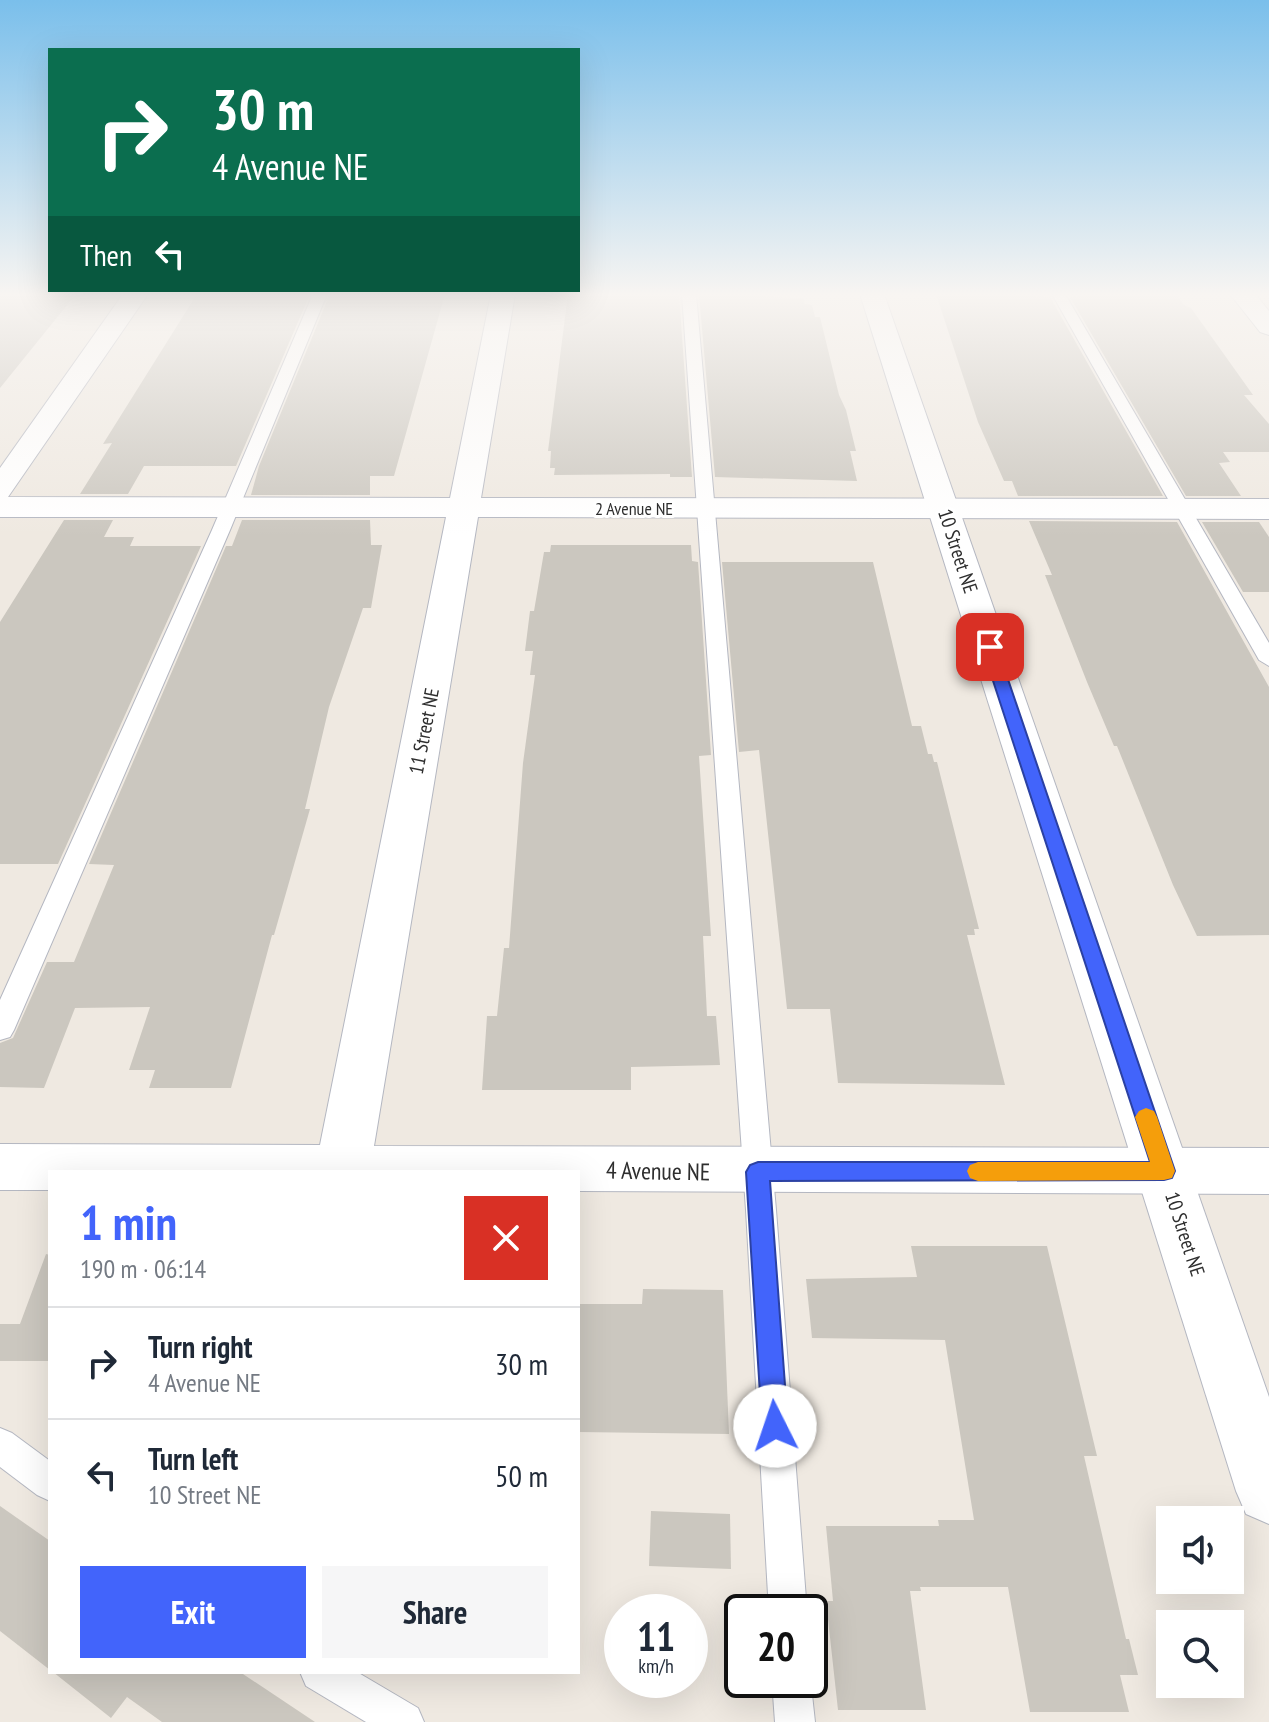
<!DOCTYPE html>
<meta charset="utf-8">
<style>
:root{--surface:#fff;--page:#f6f6f7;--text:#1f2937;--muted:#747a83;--line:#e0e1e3;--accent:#4264fb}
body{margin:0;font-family:"PT Sans Narrow",sans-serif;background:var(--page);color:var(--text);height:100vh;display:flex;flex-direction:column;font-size:30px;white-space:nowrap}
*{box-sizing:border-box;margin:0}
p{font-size:26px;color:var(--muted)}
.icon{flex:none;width:44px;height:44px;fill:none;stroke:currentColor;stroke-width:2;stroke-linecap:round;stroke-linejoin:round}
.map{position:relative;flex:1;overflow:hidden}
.sheet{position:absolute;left:48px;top:1170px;width:532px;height:504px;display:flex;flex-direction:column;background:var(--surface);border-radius:0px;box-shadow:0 8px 32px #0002}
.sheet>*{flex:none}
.banner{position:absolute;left:48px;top:48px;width:532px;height:244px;border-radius:0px;box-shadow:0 8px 32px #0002;background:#0b6e4f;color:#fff;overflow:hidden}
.buttons{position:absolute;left:1156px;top:1506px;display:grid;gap:16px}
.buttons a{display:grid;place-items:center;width:88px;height:88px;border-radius:0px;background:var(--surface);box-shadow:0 8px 32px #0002;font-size:40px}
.speed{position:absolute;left:604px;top:1594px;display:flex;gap:16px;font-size:40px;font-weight:700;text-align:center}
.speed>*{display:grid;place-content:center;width:104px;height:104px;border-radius:50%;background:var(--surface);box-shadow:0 8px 32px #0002;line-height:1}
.speed small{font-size:20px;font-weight:400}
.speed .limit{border:4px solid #111;border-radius:12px;background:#fff;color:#111}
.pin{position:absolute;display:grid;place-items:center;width:68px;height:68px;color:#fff;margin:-34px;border-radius:16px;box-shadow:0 4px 12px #0006}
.me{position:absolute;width:88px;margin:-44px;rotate:356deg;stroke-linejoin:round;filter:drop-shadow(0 0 6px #0008)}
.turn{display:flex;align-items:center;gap:28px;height:168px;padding:0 32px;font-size:36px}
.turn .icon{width:104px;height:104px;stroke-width:2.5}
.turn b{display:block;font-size:56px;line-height:68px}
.then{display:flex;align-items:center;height:76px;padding:0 32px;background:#0003;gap:16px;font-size:30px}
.round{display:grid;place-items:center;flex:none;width:84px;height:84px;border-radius:0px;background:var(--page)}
.headline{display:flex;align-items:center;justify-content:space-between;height:136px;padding:0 32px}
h1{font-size:48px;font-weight:600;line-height:60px;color:var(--accent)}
.button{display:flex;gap:16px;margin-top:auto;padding:16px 32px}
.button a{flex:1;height:92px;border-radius:0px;background:var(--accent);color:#fff;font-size:32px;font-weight:600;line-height:92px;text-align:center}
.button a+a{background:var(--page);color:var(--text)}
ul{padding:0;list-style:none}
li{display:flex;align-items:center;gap:24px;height:112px;padding:0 32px;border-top:2px solid var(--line)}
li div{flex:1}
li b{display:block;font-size:30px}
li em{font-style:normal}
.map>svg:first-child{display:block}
.building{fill:#cbc7bf}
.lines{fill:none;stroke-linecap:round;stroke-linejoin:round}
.lane-casing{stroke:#b4b7c1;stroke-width:2}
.street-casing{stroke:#b4b7c1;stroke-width:2}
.secondary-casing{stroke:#b4b7c1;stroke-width:2}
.lane{fill:#fff;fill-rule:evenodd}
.street{fill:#fff;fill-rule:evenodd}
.secondary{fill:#fff;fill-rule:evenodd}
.route{fill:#4264fb;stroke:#2b41a3;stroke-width:2}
.slow{fill:#f59e0b}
.labels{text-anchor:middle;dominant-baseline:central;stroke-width:6;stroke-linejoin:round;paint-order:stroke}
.far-street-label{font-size:18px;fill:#2e2e2e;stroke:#fff}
.street-label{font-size:20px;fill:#2e2e2e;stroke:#fff}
.near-street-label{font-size:24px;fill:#2e2e2e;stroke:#fff}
</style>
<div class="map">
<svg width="1269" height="1722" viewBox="0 0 1269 1722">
<rect width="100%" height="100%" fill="#efe9e1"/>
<g class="building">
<path d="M0,294H76L0,388Z"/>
<path d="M197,294H310L236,466H144L128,494H80L112,443L103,444Z"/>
<path d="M330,294H445L394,476H370V495H251L259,466Z"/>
<path d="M568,294H679L692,477H670V474L554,475L555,468H550L551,451H548Z"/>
<path d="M699,294L803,298L805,304L812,305L815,317H820L839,395L846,410L856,451H850L857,481L715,477Z"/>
<path d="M936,294L1050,297L1163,496H1018L1012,481H1004L978,422Z"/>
<path d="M1176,294L1184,305L1191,308L1253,395H1244L1269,424V452H1223L1230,462L1219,463L1241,496H1186L1070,297Z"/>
<path d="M64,520H113L104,537H134L130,546H201L58,864H0V622Z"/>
<path d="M242,520H370L371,545H382L371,608H363L329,707L305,809H310L274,935H272L231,1088H149L155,1070H129L150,1007L75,1008L44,1088L0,1087V1043L13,1038L47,962H74L114,865L89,864L226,546H232Z"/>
<path d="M1029,521L1177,522L1269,687V935L1197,936L1173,885L1117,746H1114L1087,682L1045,575H1052Z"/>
<path d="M1202,522H1259L1269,537V592H1243Z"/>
<path d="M551,545H691L692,561L698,562L711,755L699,756L711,936H703L707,1016H716L720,1065L631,1067V1090H482L487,1016H497L504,948H509L523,763L535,675H530L533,651H525L530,611H534L544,552H550Z"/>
<path d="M722,562H873L912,726H921L928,754H932L934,762H937L979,929H974L975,935H967L1005,1085L838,1083L830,1009H787L759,750L739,752Z"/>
<path d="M911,1246H1047L1097,1456H1084L1126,1639H1129L1138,1675H1120L1129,1712H1030L1008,1587H920L921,1591H910L926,1710H838L826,1601H833L826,1526H939L938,1520H974L945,1340L812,1338L806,1279L917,1277Z"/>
<path d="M46,1254L50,1255V1361H0V1324H20Z"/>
<path d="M643,1289L723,1290L729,1434L578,1432V1304H642Z"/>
<path d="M0,1506L50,1541V1670L0,1631Z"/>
<path d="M651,1511L730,1514L731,1569L649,1566Z"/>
<path d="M53,1672H240L315,1722H162L127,1697L111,1718Z"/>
</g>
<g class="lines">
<defs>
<g id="lane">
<path d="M313,294H327L230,530L14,1030L10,1037L0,1040V1000L212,530Z"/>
<path d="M682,294H696L776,1210L807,1612H769L746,1210Z"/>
<path d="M1052,294H1065L1269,643V666L1259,660Z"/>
<path d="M0,1428L12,1433L50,1461V1501L37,1495L0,1467Z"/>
<path d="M300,1672H357L418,1708L424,1722H366L306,1686Z"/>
<path d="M810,1676L815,1722H775L772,1680H810Z"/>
</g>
<g id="street">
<path d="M123,294H148L8,497L450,498L491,294H515L481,498L1269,499V519L478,517L374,1146L1269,1148V1194L578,1191V1172H50V1190H0V1144L320,1145L446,517H0V468Z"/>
<path d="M1230,294H1255L1269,311V335L1260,332Z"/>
</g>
<path id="secondary" d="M860,294H884L1269,1397V1524L1246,1514L1236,1491Z"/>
</defs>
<use href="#lane" class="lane-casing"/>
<use href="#street" class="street-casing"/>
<use href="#secondary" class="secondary-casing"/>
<use href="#lane" class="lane"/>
<use href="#street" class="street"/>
<use href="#secondary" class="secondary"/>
</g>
<linearGradient id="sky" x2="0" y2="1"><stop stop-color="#7abfeb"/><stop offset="0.55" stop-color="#f8f5f2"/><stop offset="1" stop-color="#f8f5f2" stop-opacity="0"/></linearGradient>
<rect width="1269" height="536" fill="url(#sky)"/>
<path class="route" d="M990,643L997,647L1175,1171L1172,1178L1164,1180L770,1181L788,1426L784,1435L775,1439L766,1435L762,1426L746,1172L750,1165L758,1162H1150L982,647Z"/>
<path class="slow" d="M1146,1108L1154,1111L1157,1117L1175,1171L1172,1178L1164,1180L978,1181L970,1178L967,1171L970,1165L978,1162H1150L1135,1117L1139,1111Z"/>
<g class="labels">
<g class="far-street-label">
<text x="634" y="508">2 Avenue NE</text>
</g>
<g class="street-label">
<text transform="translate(958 551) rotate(72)">10 Street NE</text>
<text transform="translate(424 731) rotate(-79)">11 Street NE</text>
<text transform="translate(1185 1234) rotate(72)">10 Street NE</text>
</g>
<g class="near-street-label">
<text transform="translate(658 1171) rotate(1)">4 Avenue NE</text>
</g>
</g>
</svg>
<div class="buttons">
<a><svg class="icon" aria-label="sound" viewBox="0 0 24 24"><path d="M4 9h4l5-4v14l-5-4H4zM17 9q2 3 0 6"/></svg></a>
<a><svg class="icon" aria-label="search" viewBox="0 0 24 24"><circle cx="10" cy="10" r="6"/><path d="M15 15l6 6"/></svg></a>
</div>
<div class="speed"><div>11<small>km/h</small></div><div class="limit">20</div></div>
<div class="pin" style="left:990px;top:647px;background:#d93025"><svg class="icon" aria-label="arrive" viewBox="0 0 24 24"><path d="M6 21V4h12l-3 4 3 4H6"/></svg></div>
<svg class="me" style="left:775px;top:1426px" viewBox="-20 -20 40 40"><circle r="19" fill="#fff"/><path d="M0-13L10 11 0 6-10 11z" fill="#4264fb"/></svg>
<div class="banner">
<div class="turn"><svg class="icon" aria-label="right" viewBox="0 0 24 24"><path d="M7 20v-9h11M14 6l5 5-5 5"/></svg><div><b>30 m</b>4 Avenue NE</div></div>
<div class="then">Then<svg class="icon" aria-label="left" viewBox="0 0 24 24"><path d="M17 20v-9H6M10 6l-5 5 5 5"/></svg></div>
</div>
<section class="sheet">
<div class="headline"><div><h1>1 min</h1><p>190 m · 06:14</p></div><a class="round" style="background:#d93025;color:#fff"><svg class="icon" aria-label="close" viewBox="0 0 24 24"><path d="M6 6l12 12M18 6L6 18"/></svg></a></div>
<ul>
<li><svg class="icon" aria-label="right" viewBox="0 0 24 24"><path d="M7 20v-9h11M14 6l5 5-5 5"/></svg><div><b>Turn right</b><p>4 Avenue NE</p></div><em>30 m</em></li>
<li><svg class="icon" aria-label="left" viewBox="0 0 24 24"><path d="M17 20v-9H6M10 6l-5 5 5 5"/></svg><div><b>Turn left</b><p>10 Street NE</p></div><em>50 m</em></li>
</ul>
<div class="button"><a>Exit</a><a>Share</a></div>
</section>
</div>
